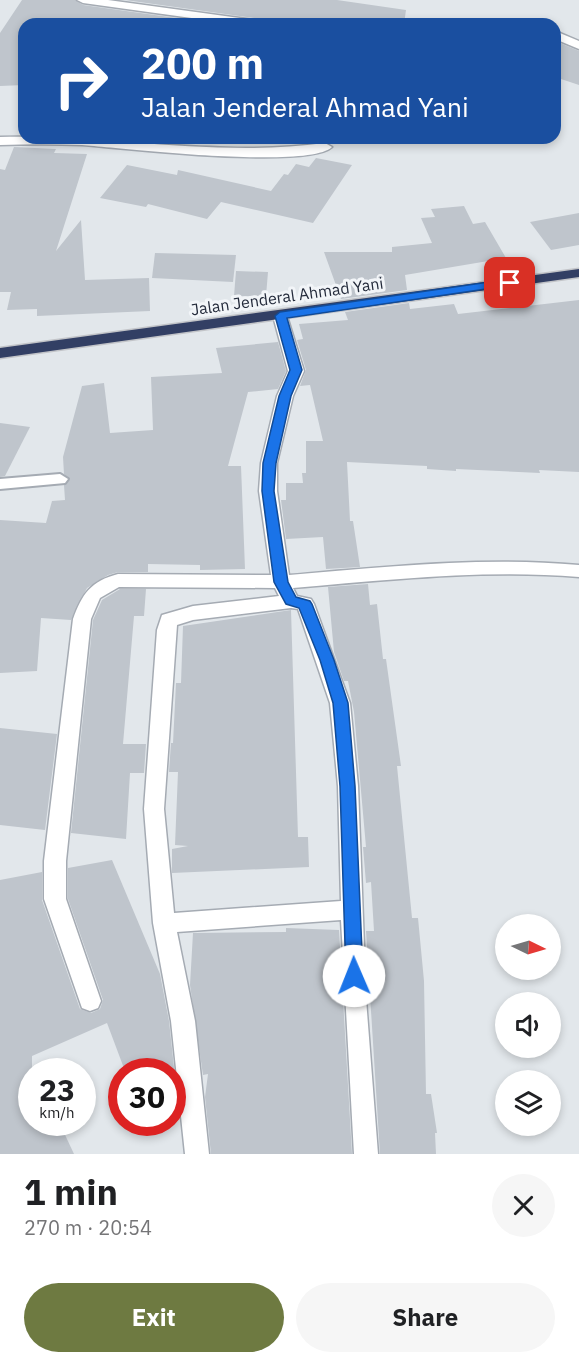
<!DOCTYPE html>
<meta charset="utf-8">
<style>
:root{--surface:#fff;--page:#f6f6f6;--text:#202124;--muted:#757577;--accent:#6e7a41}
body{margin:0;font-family:"IBM Plex Sans",sans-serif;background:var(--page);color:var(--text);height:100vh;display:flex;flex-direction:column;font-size:22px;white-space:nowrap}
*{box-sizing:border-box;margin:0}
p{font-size:20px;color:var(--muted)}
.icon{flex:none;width:33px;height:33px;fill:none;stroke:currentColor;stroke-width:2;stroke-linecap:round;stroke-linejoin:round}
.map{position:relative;height:1154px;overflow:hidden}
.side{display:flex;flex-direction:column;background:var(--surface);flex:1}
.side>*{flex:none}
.banner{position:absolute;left:18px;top:18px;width:543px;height:126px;border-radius:18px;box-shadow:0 3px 9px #0003;background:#1a4fa0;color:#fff;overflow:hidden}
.needle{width:39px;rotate:95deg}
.fabs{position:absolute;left:495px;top:914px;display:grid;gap:12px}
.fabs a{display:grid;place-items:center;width:66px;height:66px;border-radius:50%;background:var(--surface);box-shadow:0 3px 9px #0003;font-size:30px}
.speed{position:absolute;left:18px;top:1058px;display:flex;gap:12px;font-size:30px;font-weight:700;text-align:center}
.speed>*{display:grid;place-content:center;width:78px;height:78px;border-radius:50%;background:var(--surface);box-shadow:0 3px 9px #0003;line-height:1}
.speed small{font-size:15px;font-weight:400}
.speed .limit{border:9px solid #d22;background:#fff;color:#111}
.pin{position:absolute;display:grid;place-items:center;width:51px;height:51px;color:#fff;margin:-26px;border-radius:12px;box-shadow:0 3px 9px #0006}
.me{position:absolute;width:66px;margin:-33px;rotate:359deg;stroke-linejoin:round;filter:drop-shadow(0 0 4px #0008)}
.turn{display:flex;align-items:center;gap:21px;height:126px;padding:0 24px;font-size:27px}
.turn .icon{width:78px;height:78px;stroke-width:2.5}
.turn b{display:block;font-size:42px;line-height:51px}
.round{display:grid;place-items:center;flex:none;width:63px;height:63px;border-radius:32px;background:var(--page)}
.summary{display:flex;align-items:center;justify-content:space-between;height:102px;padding:0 24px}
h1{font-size:36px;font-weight:700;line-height:45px}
.action{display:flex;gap:12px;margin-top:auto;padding:12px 24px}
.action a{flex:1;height:69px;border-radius:36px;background:var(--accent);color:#fff;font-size:24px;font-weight:700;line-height:69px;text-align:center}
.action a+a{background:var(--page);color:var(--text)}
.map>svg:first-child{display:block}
.building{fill:#bfc5cc}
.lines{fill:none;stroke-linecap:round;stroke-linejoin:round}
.lane-casing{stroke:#a5abb3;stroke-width:4}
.street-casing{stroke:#a5abb3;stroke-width:3}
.highway-casing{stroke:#c2c4c8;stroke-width:3}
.lane{fill:#fff;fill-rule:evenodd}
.street{fill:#fff;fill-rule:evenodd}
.highway{fill:#323f64;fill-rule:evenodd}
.route{fill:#1a73e8;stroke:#114b97;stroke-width:1.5}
.labels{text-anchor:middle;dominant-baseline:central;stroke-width:6;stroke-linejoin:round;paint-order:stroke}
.street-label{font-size:16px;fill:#242b3b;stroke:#f2f5f8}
</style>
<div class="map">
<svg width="579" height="1154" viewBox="0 0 579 1154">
<rect width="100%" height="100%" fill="#e2e7eb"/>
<g class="building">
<path d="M22,0H75L83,5L219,24H24V85L0,86V33Z"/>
<path d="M125,0H337L406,10L404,24H269L261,19Z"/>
<path d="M555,41L579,51V85L555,77Z"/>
<path d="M14,147L56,149L54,153L87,154L56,251L81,220L85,280L149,278L150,311L37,316V309L7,310L11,292H0V169L5,170Z"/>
<path d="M316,158L352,165L313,223L221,202L207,219L148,204L146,207L100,198L127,165L177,175L178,170L271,191L284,174L288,175L296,164L309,167Z"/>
<path d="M464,206L473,224L485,222L506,258L405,275L407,290L341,299L324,252H392V247L432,243L421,218L435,217L431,209Z"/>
<path d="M579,213V245L551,250L530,222Z"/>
<path d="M155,253L236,255L233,282L152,278Z"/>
<path d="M236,271L268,272L266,296H234Z"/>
<path d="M579,300V472L539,470L540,473L456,469V471L427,469V466L347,462L350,521H353L360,567L326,569L323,537L286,539L281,500H286V483H303L302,473H306V441H323L310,385L300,386L306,370L297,340L303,339L299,324L348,320L345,312L409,303L410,309L454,304L458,314Z"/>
<path d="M278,342L286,371L278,389L248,392L228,466H241L245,569L200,570V565L148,564V572H118L108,575L87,588L71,620L41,618L37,671L0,673V520L46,523L52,501L65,500L64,485L70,479L64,474L63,457L82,386L104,383L110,433L153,430L151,377L222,373L216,348Z"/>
<path d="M0,423L30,427L5,476L0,477Z"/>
<path d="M368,584L370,605L377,604L383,659H386L401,766H397L412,918H418L424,981L426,1094H431L437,1133H435L436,1154H380L366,931H374L371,882L366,883L363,847H366L354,712L348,681H344L334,652L328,587Z"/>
<path d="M120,589H146L144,616H134L123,744H146L144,773H130L126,839L71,833L93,620L102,600Z"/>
<path d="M291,610L298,837H308L309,867L172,873V849L188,846L175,845L178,772H169L171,743H173L176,683H181L183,626Z"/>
<path d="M0,728L57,734L45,830L0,825Z"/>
<path d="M112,860L160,974L169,1021L176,1086L172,1088V1071H125L107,1023L32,1056V1122H59L74,1154H0V880L42,872V900L80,1009L91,1013L100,1009L103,1000L68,899V868Z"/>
<path d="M286,928L339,930L352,1154H211L205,1097L208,1074L203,1075L190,985L193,933L286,932Z"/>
</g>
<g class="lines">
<defs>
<path id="lane" d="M60,474L68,479L65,483L0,489V479Z"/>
<g id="street">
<path d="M77,0H108L261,21L267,24H235L83,3Z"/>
<path d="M451,21H477L483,24H445Z"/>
<path d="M555,31L579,41V49L555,39Z"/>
<path d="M0,137C106,134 217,158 325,143L332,147C308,170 122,148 82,145C55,144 28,144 0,145Z"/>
<path d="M280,312L287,316L304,371L293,396L277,463V491L289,575C382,567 486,556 579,565V577C487,569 385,580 293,588L297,596L311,599L314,604L350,703L358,786L366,999L378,1154H354L341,920L177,932L195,1021L209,1154H185L171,1021L153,923L144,809L157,630L162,615L193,606L279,596L275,588L119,587L100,598L91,619L66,861V899L101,1001L98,1008L90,1011L82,1008L44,899V861L73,619C82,594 91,581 118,574L271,575L259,491L261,463L277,396L288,371L273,316ZM291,608L298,609L330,703L338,786L341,901L174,913L164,809L177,625L193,620Z"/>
</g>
<path id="highway" d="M579,269V277L0,358V348Z"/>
</defs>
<use href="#lane" class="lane-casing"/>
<use href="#street" class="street-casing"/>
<use href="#highway" class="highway-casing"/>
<use href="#lane" class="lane"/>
<use href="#street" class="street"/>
<use href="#highway" class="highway"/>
</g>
<path class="route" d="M510,279L516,283L514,285L287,318L302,370L291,396L276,463L274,491L288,582L296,597L310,601L312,604L334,660L348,703L355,786L363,976L360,982L354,984L348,982L346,976L340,786L333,703L320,660L299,608L286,604L274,582L262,491L263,463L279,396L290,370L275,316L280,312Z"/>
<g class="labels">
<g class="street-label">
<text transform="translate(287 296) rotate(-8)">Jalan Jenderal Ahmad Yani</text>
</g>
</g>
</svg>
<div class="fabs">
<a><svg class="needle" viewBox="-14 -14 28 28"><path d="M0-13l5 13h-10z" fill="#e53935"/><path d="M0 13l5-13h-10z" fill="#757577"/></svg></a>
<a><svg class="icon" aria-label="sound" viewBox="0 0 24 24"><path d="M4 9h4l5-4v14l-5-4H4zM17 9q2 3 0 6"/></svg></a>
<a><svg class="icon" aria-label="layers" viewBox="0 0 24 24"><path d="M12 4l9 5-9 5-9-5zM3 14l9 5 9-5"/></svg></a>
</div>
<div class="speed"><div>23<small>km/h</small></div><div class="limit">30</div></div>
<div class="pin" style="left:510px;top:283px;background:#d93025"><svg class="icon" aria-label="arrive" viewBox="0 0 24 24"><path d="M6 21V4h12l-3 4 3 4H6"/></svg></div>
<svg class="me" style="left:354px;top:976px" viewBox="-20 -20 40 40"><circle r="19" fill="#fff"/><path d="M0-13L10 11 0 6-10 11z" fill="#1a73e8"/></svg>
<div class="banner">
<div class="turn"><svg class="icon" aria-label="right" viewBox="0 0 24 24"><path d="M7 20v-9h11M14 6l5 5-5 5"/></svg><div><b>200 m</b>Jalan Jenderal Ahmad Yani</div></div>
</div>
</div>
<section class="side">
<div class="summary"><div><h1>1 min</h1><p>270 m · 20:54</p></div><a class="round"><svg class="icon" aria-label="close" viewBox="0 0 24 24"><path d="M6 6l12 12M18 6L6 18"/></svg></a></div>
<div class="action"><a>Exit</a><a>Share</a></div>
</section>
